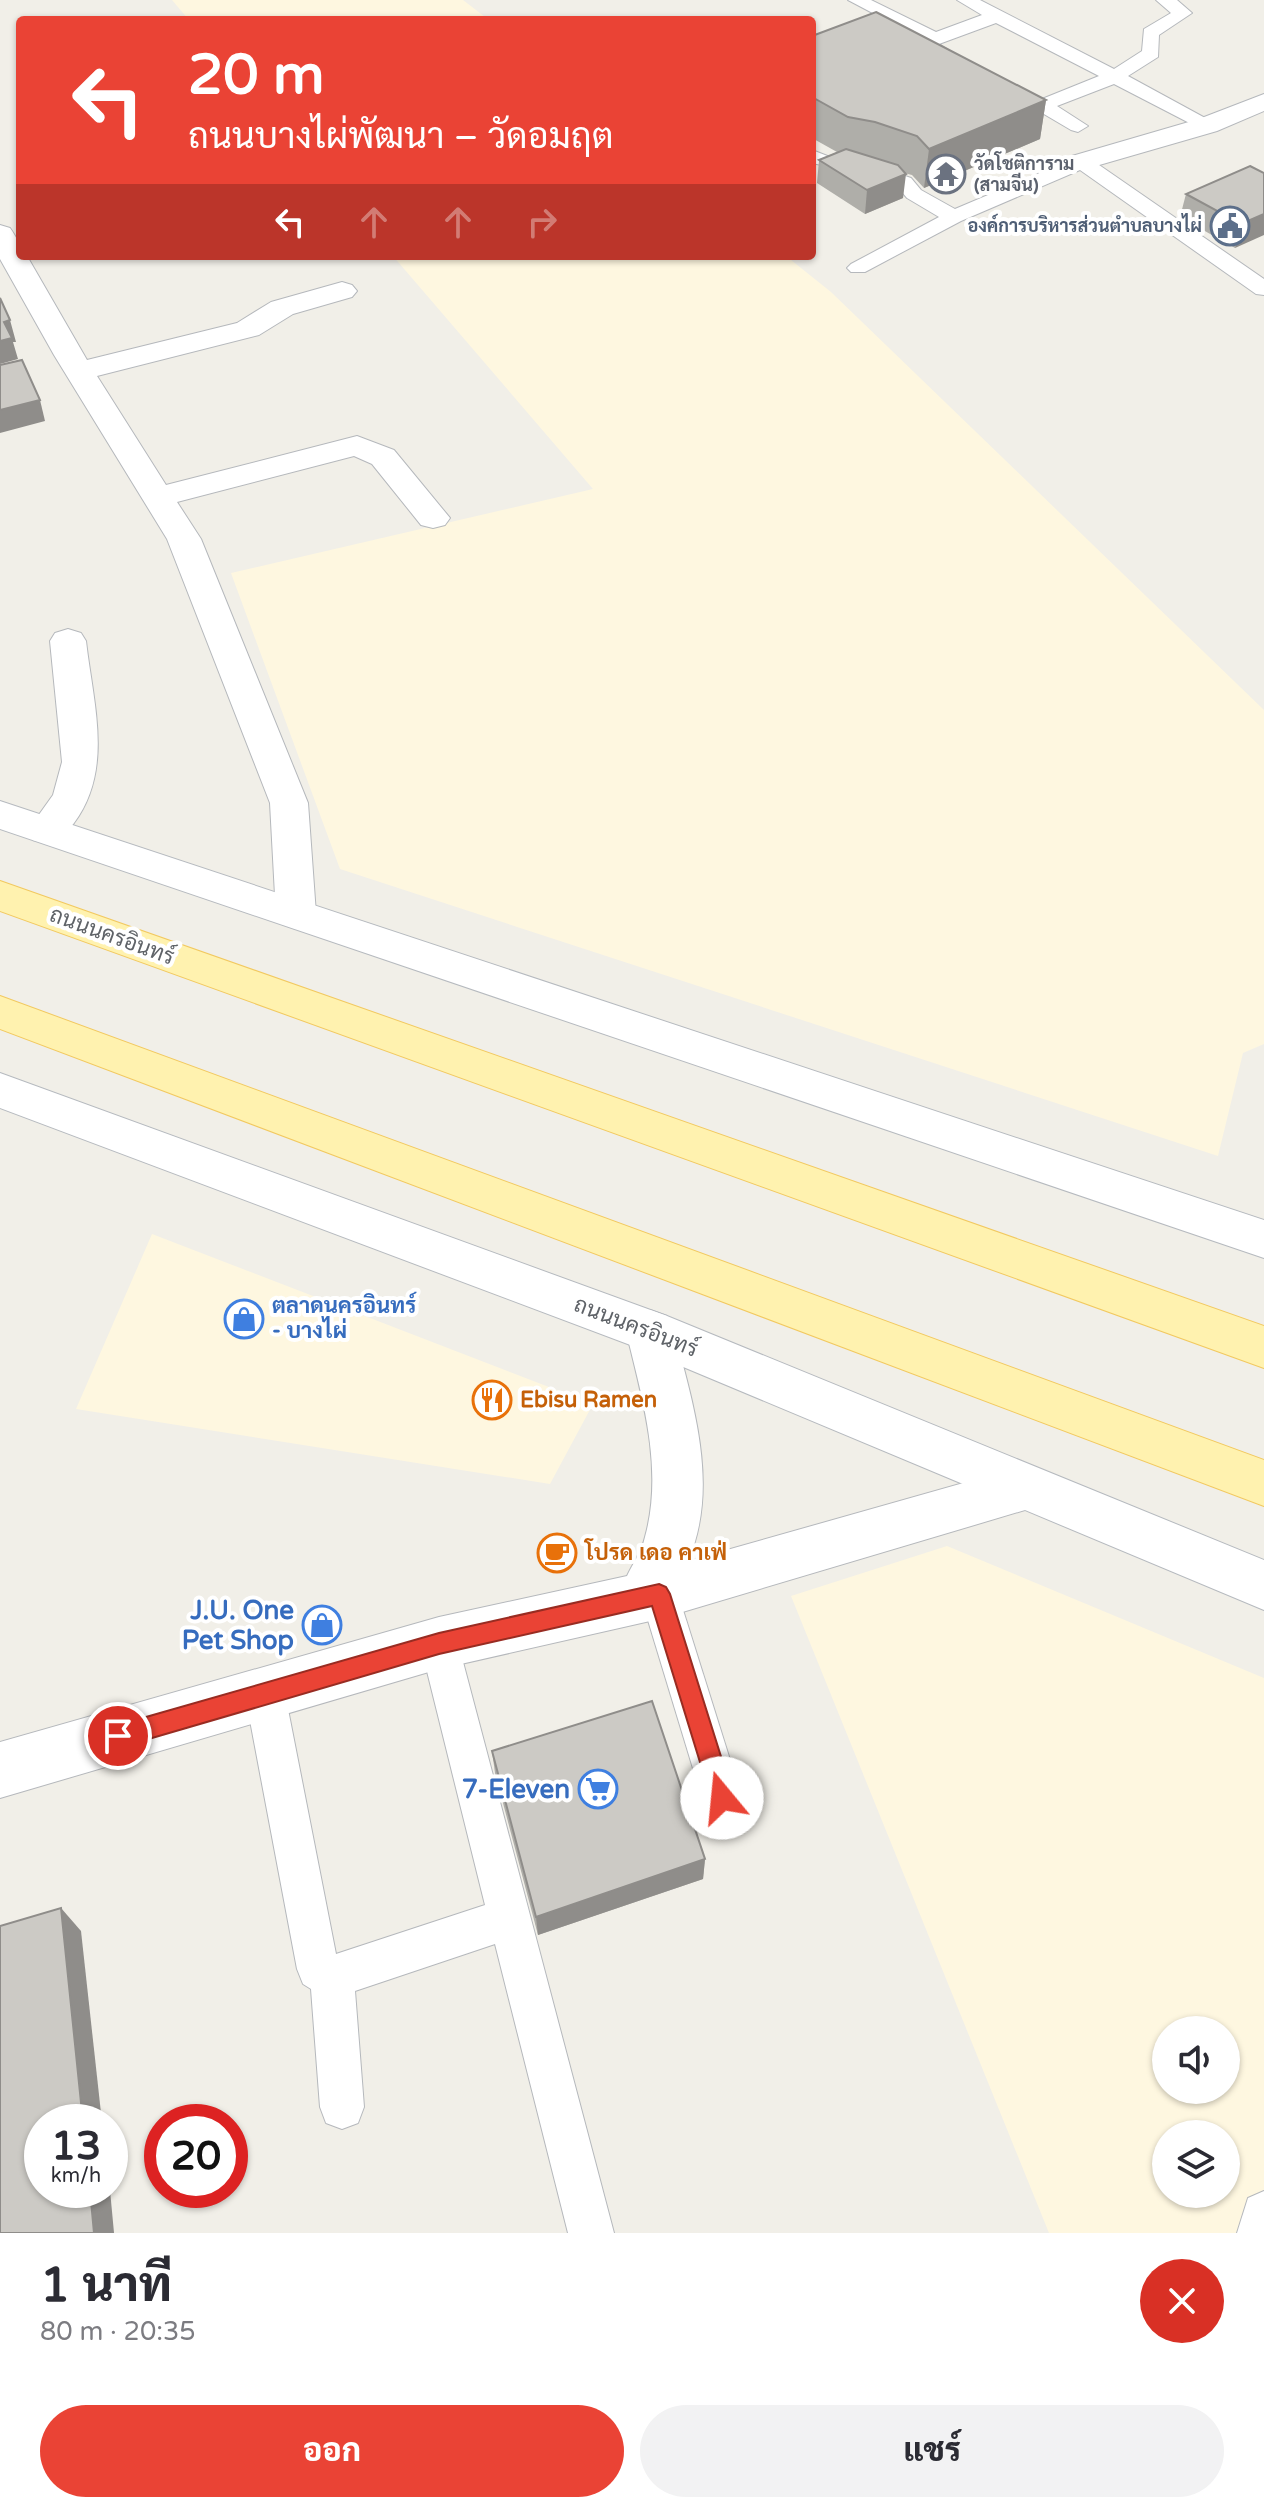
<!DOCTYPE html>
<html lang="th">
<meta charset="utf-8">
<style>
:root{--surface:#fff;--page:#f2f2f3;--text:#2b2b33;--muted:#7c7c81;--accent:#ea4335}
body{margin:0;font-family:"Varela Round",Sarabun,sans-serif;background:var(--page);color:var(--text);height:100vh;display:flex;flex-direction:column;font-size:30px;white-space:nowrap}
*{box-sizing:border-box;margin:0}
p{font-size:26px;color:var(--muted)}
.icon{flex:none;width:44px;height:44px;fill:none;stroke:currentColor;stroke-width:2;stroke-linecap:round;stroke-linejoin:round}
.map{position:relative;height:2233px;overflow:hidden}
.sheet{display:flex;flex-direction:column;background:var(--surface);flex:1}
.sheet>*{flex:none}
.guide{position:absolute;left:16px;top:16px;width:800px;height:244px;border-radius:8px;box-shadow:0 2px 6px #0004;background:#ea4335;color:#fff;overflow:hidden}
.fabs{position:absolute;left:1152px;top:2016px;display:grid;gap:16px}
.fabs a{display:grid;place-items:center;width:88px;height:88px;border-radius:50%;background:var(--surface);box-shadow:0 2px 6px #0004;font-size:40px}
.speed{position:absolute;left:24px;top:2104px;display:flex;gap:16px;font-size:40px;font-weight:700;text-align:center}
.speed>*{display:grid;place-content:center;width:104px;height:104px;border-radius:50%;background:var(--surface);box-shadow:0 2px 6px #0004;line-height:1}
.speed small{font-size:20px;font-weight:400}
.speed .limit{border:12px solid #d22;background:#fff;color:#111}
.pin{position:absolute;display:grid;place-items:center;width:68px;height:68px;color:#fff;margin:-34px;border:4px solid #fff;border-radius:50%;box-shadow:0 2px 8px #0007}
.me{position:absolute;width:88px;margin:-44px;rotate:343deg;stroke-linejoin:round;filter:drop-shadow(0 0 6px #0008)}
.turn{display:flex;align-items:center;gap:28px;height:168px;padding:0 40px;font-size:36px}
.turn .icon{width:104px;height:104px;stroke-width:2.5}
.turn b{display:block;font-size:56px;line-height:68px}
.lanes{display:flex;align-items:center;height:76px;padding:0 40px;background:#0003;justify-content:center;gap:40px;direction:ltr}
.lanes .off{opacity:.35}
.round{display:grid;place-items:center;flex:none;width:84px;height:84px;border-radius:42px;background:var(--page)}
.summary{display:flex;align-items:center;justify-content:space-between;height:136px;padding:0 40px}
h1{font-size:48px;font-weight:800;line-height:60px}
.action{display:flex;gap:16px;margin-top:auto;padding:16px 40px}
.action a{flex:1;height:92px;border-radius:48px;background:var(--accent);color:#fff;font-size:32px;font-weight:800;line-height:92px;text-align:center}
.action a+a{background:var(--page);color:var(--text)}
.map>svg:first-child{display:block}
.commercial{fill:#fef7e0;fill-rule:evenodd}
.lines{fill:none;stroke-linecap:round;stroke-linejoin:round}
.lane-casing{stroke:#b5b8bc;stroke-width:2}
.street-casing{stroke:#b5b8bc;stroke-width:2}
.secondary-casing{stroke:#b6babf;stroke-width:2}
.primary-casing{stroke:#f2c960;stroke-width:2}
.lane{fill:#fff;fill-rule:evenodd}
.street{fill:#fff;fill-rule:evenodd}
.secondary{fill:#fff;fill-rule:evenodd}
.primary{fill:#fff2af;fill-rule:evenodd}
.wall{fill:#afaea9}
.shaded-wall{fill:#8f8d8a}
.building{fill:#cccac5;stroke:#8f8d8a;stroke-width:2}
.route{fill:#ea4335;stroke:#982c22;stroke-width:2}
.labels{text-anchor:middle;dominant-baseline:central;stroke-width:8;stroke-linejoin:round;paint-order:stroke}
.far-worship-label{font-size:18px;font-weight:bold;fill:#5b616d;stroke:#fff;text-anchor:start}
.far-service-label{font-size:18px;font-weight:bold;fill:#4e5e75;stroke:#fff;text-anchor:end}
.street-label{font-size:22px;fill:#5f6368;stroke:#fff}
.shop-label{font-size:22px;font-weight:bold;fill:#366cbe;stroke:#fff;text-anchor:start}
.food-label{font-size:22px;font-weight:bold;fill:#c56008;stroke:#fff;text-anchor:start}
.near-shop-label{font-size:26px;font-weight:bold;fill:#366cbe;stroke:#fff;text-anchor:end}
</style>
<div class="map">
<svg width="1264" height="2233" viewBox="0 0 1264 2233">
<rect width="100%" height="100%" fill="#f1efe8"/>
<g class="commercial">
<path d="M172,0H463L489,20H189Z"/>
<path d="M393,256H786L831,292L1264,710V1044L1243,1053L1218,1156L340,869L231,573L593,489Z"/>
<path d="M152,1234L593,1404L550,1484L76,1409Z"/>
<path d="M947,1546L1264,1678V2233H1049L791,1596ZM1166,2030H1226V2090H1166ZM1166,2134H1226V2194H1166Z"/>
</g>
<g class="lines">
<defs>
<g id="lane">
<path d="M848,0H871L936,32L982,15L957,0H980L1114,69L1142,51L1144,29L1171,13L1156,0H1177L1192,13L1159,35L1158,57L1128,76L1218,125L1215,129H1201L1114,84L1057,106L1088,126L1078,132L1071,130L998,87L1007,81L1042,99L1099,76L996,23L939,44L964,60L962,64H948L918,47L915,43L920,38Z"/>
<path d="M812,150L830,157L870,164L911,178L921,190L955,209L1075,158H1089L1264,279V295L1256,294L1080,170L961,221L865,272H851L847,268L851,264L939,217L907,198L897,186L859,173L812,163Z"/>
<path d="M659,1576L672,1581L678,1594L742,1798L736,1812L722,1818L708,1812L702,1798L640,1594L646,1581Z"/>
<path d="M439,1624L453,1630L458,1643L614,2233H568L495,1944L355,1991L364,2107L358,2123L342,2129L326,2123L320,2107L311,1989L303,1984L297,1969L245,1694L251,1680L265,1675L279,1680L285,1694L336,1954L485,1905L420,1643L425,1630Z"/>
<path d="M1264,2191V2233H1237L1248,2198Z"/>
</g>
<g id="street">
<path d="M1264,94V111L1217,131L1082,170L1072,168L1068,162L1072,156L1199,119Z"/>
<path d="M0,225L10,228C17,238 20,244 20,256H27L87,360L237,323L271,302L342,282L352,285L357,291L352,297L293,314L259,335L97,376L166,485L357,436L394,450L450,518L445,525L433,528L421,525L372,464L354,456L177,502L201,539L308,803L316,914L310,924L296,929L282,924L276,914L270,803L167,539L54,355L0,259Z"/>
<path d="M68,629L81,633L86,641C93,703 114,769 74,823C61,839 54,846 33,840L28,830L53,795L62,762L50,641L55,633Z"/>
<path d="M650,1310L667,1316L674,1331C693,1404 720,1487 688,1561L1027,1465L1045,1472L1052,1488L1045,1504L659,1619L439,1669L0,1798V1742L439,1617L627,1576C633,1563 642,1551 645,1537C664,1469 642,1397 626,1331L633,1316Z"/>
</g>
<g id="secondary">
<path d="M0,801L1264,1220V1258L0,829Z"/>
<path d="M0,1073L667,1316L1264,1560V1610L633,1346L0,1108Z"/>
</g>
<g id="primary">
<path d="M0,881L1264,1326V1368L0,911Z"/>
<path d="M0,996L1264,1460V1506L0,1029Z"/>
</g>
</defs>
<use href="#lane" class="lane-casing"/>
<use href="#street" class="street-casing"/>
<use href="#secondary" class="secondary-casing"/>
<use href="#primary" class="primary-casing"/>
<use href="#lane" class="lane"/>
<use href="#street" class="street"/>
<use href="#secondary" class="secondary"/>
<use href="#primary" class="primary"/>
</g>
<g class="wall">
<path d="M812,36L1046,100L1040,139L924,188L912,175L904,173L903,198L865,214L817,183L819,160L837,152L812,138Z"/>
<path d="M1264,173L1235,248L1180,217L1186,194Z"/>
<path d="M492,1751L705,1859L703,1879L538,1935L495,1773Z"/>
</g>
<g class="shaded-wall">
<path d="M1046,100L1040,139L924,188L929,149Z"/>
<path d="M906,174L903,198L865,214L867,190Z"/>
<path d="M1264,214V235L1235,248L1241,224Z"/>
<path d="M10,320L16,342H13L18,359L0,364V341L4,322Z"/>
<path d="M40,400L45,421L0,433V410Z"/>
<path d="M705,1859L703,1879L538,1935L536,1917Z"/>
<path d="M61,1908L81,1931L102,2122H83Z"/>
<path d="M90,2190H110L114,2233H94Z"/>
</g>
<g class="building">
<path d="M876,12L1046,100L929,149L917,136L875,122L848,117L812,97V36Z"/>
<path d="M846,149L898,165L906,174L867,190L819,160Z"/>
<path d="M1250,166L1264,173V214L1241,224L1186,194Z"/>
<path d="M0,298L10,320L4,322L12,338L0,341Z"/>
<path d="M22,360L40,400L0,410V365Z"/>
<path d="M652,1701L705,1859L536,1917L492,1751Z"/>
<path d="M61,1908L83,2122H42V2190H90L94,2233H0V1926Z"/>
</g>
<path class="route" d="M659,1584L666,1587L670,1594L734,1798L731,1807L722,1810L714,1807L711,1798L652,1606L439,1654L118,1748L110,1744L106,1736L110,1728L118,1725L439,1633Z"/>
<defs>
<symbol id="temple-ring" viewBox="-11 -11 22 22"><circle r="9.5" fill="#fff" stroke="#6b7280" stroke-width="1.5"/><path d="M0-6L5-2H3V0L6.5 2.5H4V6H1.5V3h-3V6H-4V2.5H-6.5L-3 0V-2H-5Z" fill="#6b7280"/></symbol>
<symbol id="civic-ring" viewBox="-11 -11 22 22"><circle r="9.5" fill="#fff" stroke="#5c6f8a" stroke-width="1.5"/><path d="M-.6-6.5H3V-4.5H.6V-3L4-1V1h2V6H-6V1h2V-1L-.6-3ZM-1.2 2.5V6h2.4V2.5Z" fill="#5c6f8a"/></symbol>
<symbol id="shop-ring" viewBox="-11 -11 22 22"><circle r="9.5" fill="#fff" stroke="#3f7fe0" stroke-width="1.5"/><path d="M-5-2.5h2.3a2.7 3.5 0 0 1 5.4 0H5L5.5 6h-11ZM-1.5-2.5h3a1.5 2.3 0 0 0-3 0Z" fill="#3f7fe0"/></symbol>
<symbol id="restaurant-ring" viewBox="-11 -11 22 22"><circle r="9.5" fill="#fff" stroke="#e8710a" stroke-width="1.5"/><path d="M-5-6h1v4h1v-4h1v4h1v-4h1v5L-1.5 .5V6h-2V.5L-5-1ZM5-6V6H3V1.5H1.5Q1.5-4 5-6Z" fill="#e8710a"/></symbol>
<symbol id="cafe-ring" viewBox="-11 -11 22 22"><circle r="9.5" fill="#fff" stroke="#e8710a" stroke-width="1.5"/><path d="M-5.5-4.5H6V0H3Q3 3.5 0 3.5H-2.5Q-5.5 3.5-5.5 0ZM3-3.2v2h1.7v-2ZM-6 4.5H4V6H-6Z" fill="#e8710a"/></symbol>
<symbol id="supermarket-ring" viewBox="-11 -11 22 22"><circle r="9.5" fill="#fff" stroke="#3f7fe0" stroke-width="1.5"/><path d="M-6-5.5h2.5l.6 2H6L4.5 2H-2.5L-4.4-4H-6ZM-1.5 3.2a1.3 1.3 0 1 0 .1 0ZM3 3.2a1.3 1.3 0 1 0 .1 0Z" fill="#3f7fe0"/></symbol>
</defs>
<g fill-rule="evenodd">
<use href="#temple-ring" x="924" y="152" width="44" height="44"/>
<use href="#civic-ring" x="1208" y="204" width="44" height="44"/>
<use href="#shop-ring" x="222" y="1297" width="44" height="44"/>
<use href="#restaurant-ring" x="470" y="1378" width="44" height="44"/>
<use href="#cafe-ring" x="535" y="1531" width="44" height="44"/>
<use href="#shop-ring" x="300" y="1603" width="44" height="44"/>
<use href="#supermarket-ring" x="576" y="1767" width="44" height="44"/>
</g>
<g class="labels">
<g class="far-worship-label">
<text x="974" y="164">วัดโชติการาม<tspan x="974" dy="21">(สามจีน)</tspan></text>
</g>
<g class="far-service-label">
<text x="1202" y="226">องค์การบริหารส่วนตำบลบางไผ่</text>
</g>
<g class="street-label">
<text transform="translate(112 936) rotate(20)">ถนนนครอินทร์</text>
<text transform="translate(636 1327) rotate(21)">ถนนนครอินทร์</text>
</g>
<g class="shop-label">
<text x="272" y="1306">ตลาดนครอินทร์<tspan x="272" dy="25">- บางไผ่</tspan></text>
</g>
<g class="food-label">
<text x="520" y="1400">Ebisu Ramen</text>
<text x="585" y="1553">โปรด เดอ คาเฟ่</text>
</g>
<g class="near-shop-label">
<text x="294" y="1610">J.U. One<tspan x="294" dy="30">Pet Shop</tspan></text>
<text x="570" y="1789">7-Eleven</text>
</g>
</g>
</svg>
<div class="fabs">
<a><svg class="icon" aria-label="sound" viewBox="0 0 24 24"><path d="M4 9h4l5-4v14l-5-4H4zM17 9q2 3 0 6"/></svg></a>
<a><svg class="icon" aria-label="layers" viewBox="0 0 24 24"><path d="M12 4l9 5-9 5-9-5zM3 14l9 5 9-5"/></svg></a>
</div>
<div class="speed"><div>13<small>km/h</small></div><div class="limit">20</div></div>
<div class="pin" style="left:118px;top:1736px;background:#d93025"><svg class="icon" aria-label="arrive" viewBox="0 0 24 24"><path d="M6 21V4h12l-3 4 3 4H6"/></svg></div>
<svg class="me" style="left:722px;top:1798px" viewBox="-20 -20 40 40"><circle r="19" fill="#fff"/><path d="M0-13L10 11 0 6-10 11z" fill="#ea4335"/></svg>
<div class="guide">
<div class="turn"><svg class="icon" aria-label="left" viewBox="0 0 24 24"><path d="M17 20v-9H6M10 6l-5 5 5 5"/></svg><div><b>20 m</b>ถนนบางไผ่พัฒนา – วัดอมฤต</div></div>
<div class="lanes"><svg class="icon" aria-label="left" viewBox="0 0 24 24"><path d="M17 20v-9H6M10 6l-5 5 5 5"/></svg><svg class="icon off" aria-label="ahead" viewBox="0 0 24 24"><path d="M12 20V5M6 11l6-6 6 6"/></svg><svg class="icon off" aria-label="ahead" viewBox="0 0 24 24"><path d="M12 20V5M6 11l6-6 6 6"/></svg><svg class="icon off" aria-label="right" viewBox="0 0 24 24"><path d="M7 20v-9h11M14 6l5 5-5 5"/></svg></div>
</div>
</div>
<section class="sheet">
<div class="summary"><div><h1>1 นาที</h1><p>80 m · 20:35</p></div><a class="round" style="background:#d93025;color:#fff"><svg class="icon" aria-label="close" viewBox="0 0 24 24"><path d="M6 6l12 12M18 6L6 18"/></svg></a></div>
<div class="action"><a>ออก</a><a>แชร์</a></div>
</section>
